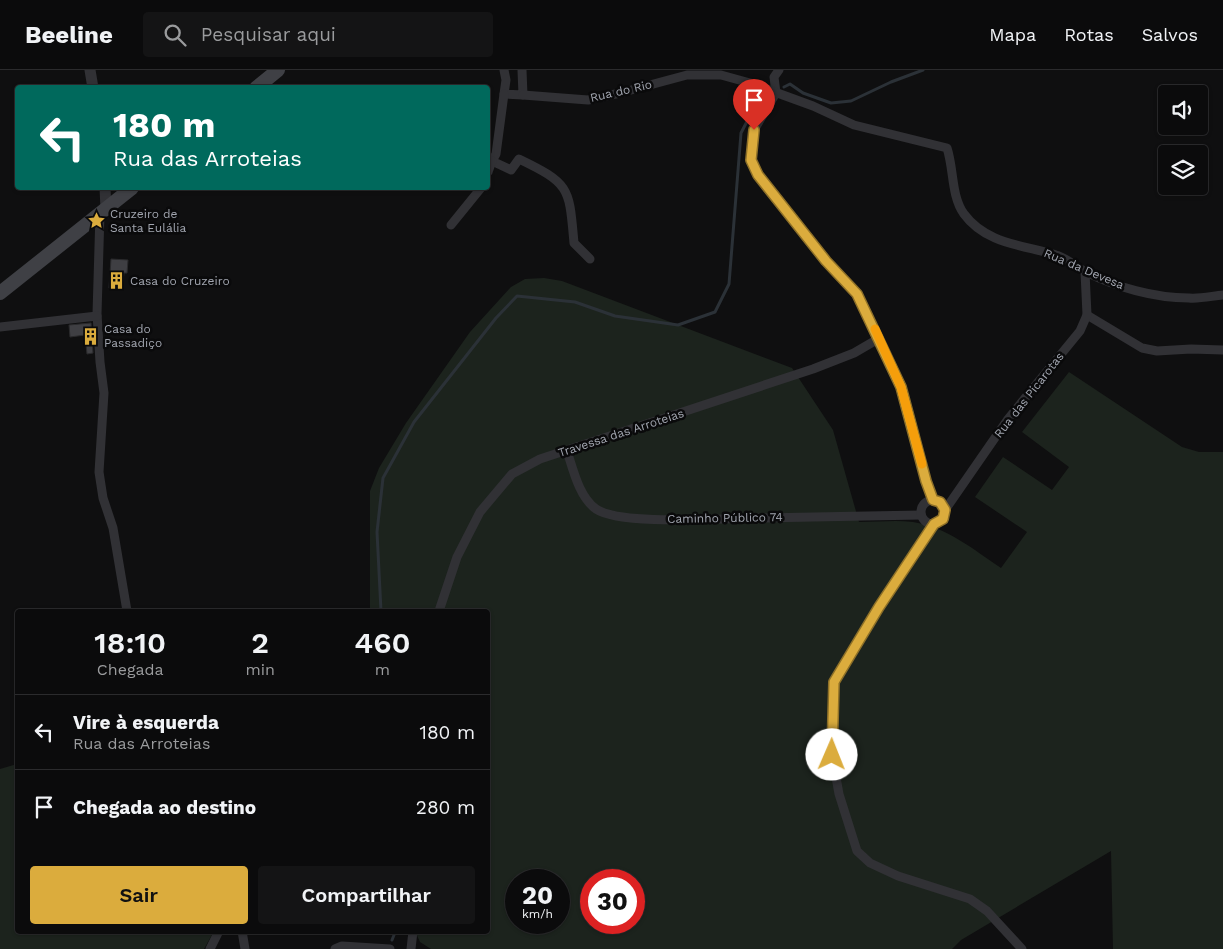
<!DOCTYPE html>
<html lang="pt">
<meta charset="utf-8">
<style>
:root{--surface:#0b0b0c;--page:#141415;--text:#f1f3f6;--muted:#9a9b9d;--line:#2b2b2d;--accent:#dbac3d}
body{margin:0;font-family:"Work Sans",sans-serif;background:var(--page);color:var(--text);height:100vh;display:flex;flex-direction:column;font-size:19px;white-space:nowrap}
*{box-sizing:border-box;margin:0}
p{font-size:16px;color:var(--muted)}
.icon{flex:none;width:28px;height:28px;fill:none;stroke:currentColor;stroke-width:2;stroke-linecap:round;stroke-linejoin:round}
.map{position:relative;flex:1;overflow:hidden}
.drawer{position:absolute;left:15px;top:539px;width:475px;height:325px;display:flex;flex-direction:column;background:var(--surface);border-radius:5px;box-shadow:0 1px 4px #0004,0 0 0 1px var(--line)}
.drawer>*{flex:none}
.banner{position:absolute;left:15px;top:15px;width:475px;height:105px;border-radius:5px;box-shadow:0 1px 4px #0004,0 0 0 1px var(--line);background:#00695c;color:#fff;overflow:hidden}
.fabs{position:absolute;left:1158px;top:15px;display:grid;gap:10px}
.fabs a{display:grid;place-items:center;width:50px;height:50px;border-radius:5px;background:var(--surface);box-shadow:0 1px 4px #0004,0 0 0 1px var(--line);font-size:25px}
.speed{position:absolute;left:505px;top:799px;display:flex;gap:10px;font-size:25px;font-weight:700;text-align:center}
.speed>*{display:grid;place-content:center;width:65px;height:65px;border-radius:50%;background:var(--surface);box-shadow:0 1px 4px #0004,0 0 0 1px var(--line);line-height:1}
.speed small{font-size:12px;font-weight:400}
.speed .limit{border:8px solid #d22;background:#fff;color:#111}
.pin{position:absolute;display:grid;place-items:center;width:42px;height:42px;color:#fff;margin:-51px -21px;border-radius:50% 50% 50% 0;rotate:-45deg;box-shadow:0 0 5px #0007}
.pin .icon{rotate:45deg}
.me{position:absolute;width:55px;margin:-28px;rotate:1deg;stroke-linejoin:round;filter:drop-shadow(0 0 4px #0008)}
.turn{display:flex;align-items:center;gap:18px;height:105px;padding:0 15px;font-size:22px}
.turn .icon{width:65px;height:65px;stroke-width:2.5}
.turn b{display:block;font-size:35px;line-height:42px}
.eta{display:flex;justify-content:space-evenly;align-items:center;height:85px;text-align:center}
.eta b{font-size:30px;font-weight:600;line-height:35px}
.button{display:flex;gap:10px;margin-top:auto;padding:10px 15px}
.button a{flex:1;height:58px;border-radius:5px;background:var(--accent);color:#111;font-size:20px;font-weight:600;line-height:58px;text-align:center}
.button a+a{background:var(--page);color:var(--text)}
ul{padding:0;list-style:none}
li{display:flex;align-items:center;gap:15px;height:75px;padding:0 15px;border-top:1px solid var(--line)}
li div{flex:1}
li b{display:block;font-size:19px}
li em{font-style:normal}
header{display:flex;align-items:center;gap:30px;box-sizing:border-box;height:70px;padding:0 25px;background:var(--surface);border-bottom:1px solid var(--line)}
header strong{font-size:24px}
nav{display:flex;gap:28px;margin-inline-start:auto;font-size:18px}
.search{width:350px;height:45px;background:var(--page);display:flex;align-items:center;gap:12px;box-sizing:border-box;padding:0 18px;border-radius:5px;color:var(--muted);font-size:19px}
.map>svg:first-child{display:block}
.green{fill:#1c231d;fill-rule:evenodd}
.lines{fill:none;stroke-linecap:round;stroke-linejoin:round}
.stream{stroke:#2b3137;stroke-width:3}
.building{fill:#3f3f43;stroke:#2a2a2c}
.minor{stroke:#313135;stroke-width:9}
.tertiary{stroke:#313135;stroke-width:11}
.secondary{stroke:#3f4045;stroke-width:14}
.route-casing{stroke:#8e7028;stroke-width:12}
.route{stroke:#dbac3d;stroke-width:9}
.slow{stroke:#f59e0b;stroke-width:9}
.labels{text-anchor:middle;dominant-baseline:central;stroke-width:5;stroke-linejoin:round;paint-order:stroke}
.street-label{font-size:12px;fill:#a2a6b0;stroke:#0a0a0b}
.poi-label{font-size:12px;fill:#a2a6b0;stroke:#0a0a0b;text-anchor:start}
</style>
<header>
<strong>Beeline</strong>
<div class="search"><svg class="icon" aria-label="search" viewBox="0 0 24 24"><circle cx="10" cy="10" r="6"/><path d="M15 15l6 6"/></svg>Pesquisar aqui</div>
<nav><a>Mapa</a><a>Rotas</a><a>Salvos</a></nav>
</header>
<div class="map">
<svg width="1223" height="879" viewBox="0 0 1223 879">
<rect width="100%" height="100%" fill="#0f0f10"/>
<g class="green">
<path d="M544,208L562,211L792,298L833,360L859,452C877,452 896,450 913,452C947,457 974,480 1001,498L1027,462L975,427L1003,387L1052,420L1069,397L1022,362L1069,302L1182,377L1199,382H1223V879H1113L1111,781L961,870L952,879H431L420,872L415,861H488V541H370V421L379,398L406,353L470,262L511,217L525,209ZM516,810H559V852H516ZM591,810H634V852H591Z"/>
<path d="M17,694L18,861H214L204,879H0V699Z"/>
</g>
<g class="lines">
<g class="stream">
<path d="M784,17L790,14L803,23L831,33L851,31L891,12L923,0"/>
<path d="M381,541L377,462L383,408L414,352L496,248L517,226L575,232L615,246L678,255L715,242L729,214L741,63L757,32L768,26"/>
<path d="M392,870L394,865L393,861"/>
</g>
</g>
<g class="building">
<path d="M111,189L128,190L127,203H124L122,219L109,218Z"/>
<path d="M91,253L93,283L87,284L85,265L70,267L69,255Z"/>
</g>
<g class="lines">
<g class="minor">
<path d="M504,0L506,10L504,24L523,25L522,0"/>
<path d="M776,23L754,60L751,90L758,105L771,123L826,191L857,224L901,317L926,411L933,430"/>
<path d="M776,23L774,7L779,0"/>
<path d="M504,24L496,84L492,91L511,100L519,89C571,114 569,118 574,173L590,189"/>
<path d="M523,25L588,30L620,23L687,5H721L750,13L813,36L854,55L947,78C954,99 951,126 964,144C986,174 1023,175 1056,185C1067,188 1076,197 1086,202C1116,217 1154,228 1189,228C1200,229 1212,226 1223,225"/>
<path d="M488,102L492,91"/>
<path d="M100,143L97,244L100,292L104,323L99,402L103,428L113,458L127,541"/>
<path d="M451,155L481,118"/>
<path d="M1087,245L1142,278L1157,281L1191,279L1223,280"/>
<path d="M0,257L97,246"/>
<path d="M567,381C573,399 579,427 596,439C621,456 724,448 758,448C812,447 867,446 921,445"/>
<circle cx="933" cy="442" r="12"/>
<path d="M945,440L1008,349L1080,261L1087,245L1085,202"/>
<path d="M934,454L879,537L834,612L832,685L839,724L857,781L870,793L898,806L970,829L987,841L1022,879"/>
<path d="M439,541L457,487L480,442L512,404L540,389L813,299L854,283L878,269"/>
<path d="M242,861L245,879"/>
<path d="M210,879L219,861"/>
<path d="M335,879L342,876L390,879"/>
<path d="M411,879L413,861"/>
</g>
<g class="tertiary">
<path d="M90,0L93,18"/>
<path d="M105,118L106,139"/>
</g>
<g class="secondary">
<path d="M256,18L278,0"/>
<path d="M0,223L132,118"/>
</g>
</g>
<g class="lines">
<defs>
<path id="route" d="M754,60L751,90L758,105L826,191L857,224L901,317L926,411L933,430L940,432L945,440L943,449L934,454L879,537L834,612L832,685"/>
</defs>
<use href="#route" class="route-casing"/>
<use href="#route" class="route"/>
<path class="slow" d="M875,259L901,317L922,394"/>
</g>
<defs>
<symbol id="sight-bare" viewBox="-9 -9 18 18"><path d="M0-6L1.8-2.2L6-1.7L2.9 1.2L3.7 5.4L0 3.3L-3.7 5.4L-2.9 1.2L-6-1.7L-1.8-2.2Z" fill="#dbac3d" stroke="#0a0a0b" stroke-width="2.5" paint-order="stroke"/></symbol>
<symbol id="building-bare" viewBox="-9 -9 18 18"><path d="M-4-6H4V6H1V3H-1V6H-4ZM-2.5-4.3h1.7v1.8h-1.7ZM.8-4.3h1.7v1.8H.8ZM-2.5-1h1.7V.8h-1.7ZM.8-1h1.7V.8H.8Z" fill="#dbac3d" stroke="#0a0a0b" stroke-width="2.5" paint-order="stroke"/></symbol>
</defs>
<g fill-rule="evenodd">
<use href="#sight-bare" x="84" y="138" width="25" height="25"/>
<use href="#building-bare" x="104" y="198" width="25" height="25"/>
<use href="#building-bare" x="78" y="254" width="25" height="25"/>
</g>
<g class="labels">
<g class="street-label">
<text transform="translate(621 21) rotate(-13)">Rua do Rio</text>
<text transform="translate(1084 199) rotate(23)">Rua da Devesa</text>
<text transform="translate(1029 325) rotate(-52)">Rua das Picarotas</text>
<text transform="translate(621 363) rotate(-18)">Travessa das Arroteias</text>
<text transform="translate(725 448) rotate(-1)">Caminho Público 74</text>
</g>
<g class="poi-label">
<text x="110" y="144">Cruzeiro de<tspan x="110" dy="14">Santa Eulália</tspan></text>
<text x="130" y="211">Casa do Cruzeiro</text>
<text x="104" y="259">Casa do<tspan x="104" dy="14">Passadiço</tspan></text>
</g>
</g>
</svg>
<div class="fabs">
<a><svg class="icon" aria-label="sound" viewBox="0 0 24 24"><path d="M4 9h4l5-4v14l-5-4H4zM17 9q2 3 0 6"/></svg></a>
<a><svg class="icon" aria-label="layers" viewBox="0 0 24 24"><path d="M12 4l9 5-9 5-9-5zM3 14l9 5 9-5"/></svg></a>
</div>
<div class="speed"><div>20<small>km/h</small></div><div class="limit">30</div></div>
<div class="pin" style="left:754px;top:60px;background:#d93025"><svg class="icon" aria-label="arrive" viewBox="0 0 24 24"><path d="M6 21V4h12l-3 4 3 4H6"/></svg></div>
<svg class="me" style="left:832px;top:685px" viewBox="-20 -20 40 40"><circle r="19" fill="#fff"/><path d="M0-13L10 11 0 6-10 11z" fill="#dbac3d"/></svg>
<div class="banner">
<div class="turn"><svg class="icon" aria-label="left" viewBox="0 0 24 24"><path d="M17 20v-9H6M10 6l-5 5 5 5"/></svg><div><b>180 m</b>Rua das Arroteias</div></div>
</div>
<section class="drawer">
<div class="eta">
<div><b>18:10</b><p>Chegada</p></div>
<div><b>2</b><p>min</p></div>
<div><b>460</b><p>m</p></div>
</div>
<ul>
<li><svg class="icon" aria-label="left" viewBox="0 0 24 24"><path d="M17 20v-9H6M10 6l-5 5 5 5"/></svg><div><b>Vire à esquerda</b><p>Rua das Arroteias</p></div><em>180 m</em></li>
<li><svg class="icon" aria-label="arrive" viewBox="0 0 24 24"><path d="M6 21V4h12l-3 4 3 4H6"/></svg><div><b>Chegada ao destino</b></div><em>280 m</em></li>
</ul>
<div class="button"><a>Sair</a><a>Compartilhar</a></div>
</section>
</div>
